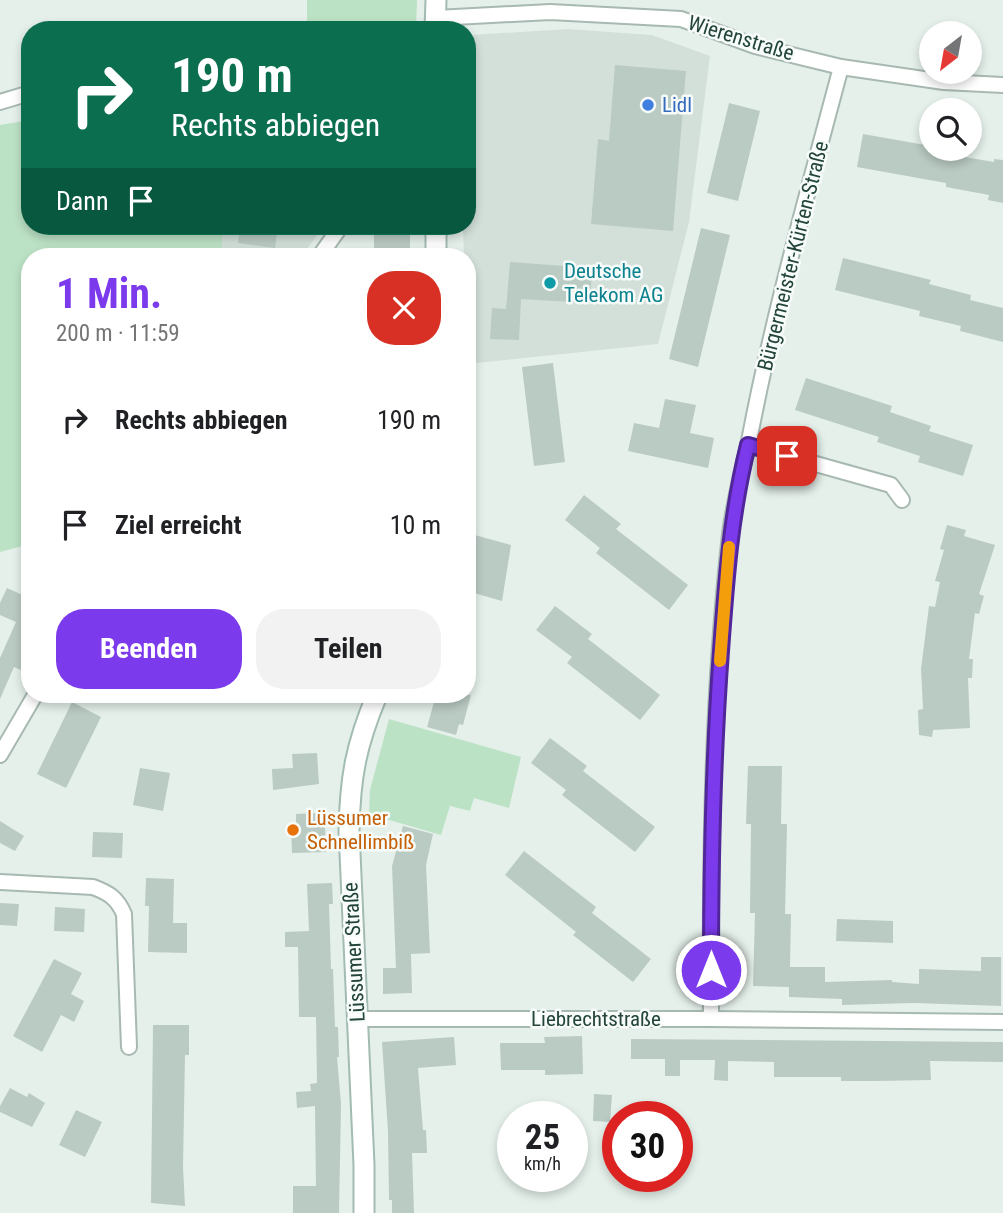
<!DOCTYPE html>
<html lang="de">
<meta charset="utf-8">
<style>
:root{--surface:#fff;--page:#f2f2f2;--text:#202124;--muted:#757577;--accent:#7c3aed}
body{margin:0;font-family:"Roboto Condensed",sans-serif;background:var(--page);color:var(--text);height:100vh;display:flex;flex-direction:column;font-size:26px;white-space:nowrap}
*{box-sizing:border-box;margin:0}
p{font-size:23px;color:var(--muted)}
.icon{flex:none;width:38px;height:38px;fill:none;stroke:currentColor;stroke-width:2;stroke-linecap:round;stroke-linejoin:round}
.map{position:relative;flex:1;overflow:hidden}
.side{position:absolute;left:21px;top:248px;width:455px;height:455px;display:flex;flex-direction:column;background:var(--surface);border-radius:28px;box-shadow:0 4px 10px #0003}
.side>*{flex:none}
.top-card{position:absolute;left:21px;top:21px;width:455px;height:214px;border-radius:28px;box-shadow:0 4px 10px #0003;background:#0b6e4f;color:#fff;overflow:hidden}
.needle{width:46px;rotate:211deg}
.tools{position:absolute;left:919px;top:21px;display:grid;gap:14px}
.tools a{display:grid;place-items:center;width:63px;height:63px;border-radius:50%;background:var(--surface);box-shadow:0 4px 10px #0003;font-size:35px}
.speed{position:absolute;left:497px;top:1101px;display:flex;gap:14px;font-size:35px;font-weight:700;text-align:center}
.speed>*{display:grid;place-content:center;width:91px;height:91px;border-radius:50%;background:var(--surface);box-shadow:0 4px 10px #0003;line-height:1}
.speed small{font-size:18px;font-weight:400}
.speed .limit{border:10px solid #d22;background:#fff;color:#111}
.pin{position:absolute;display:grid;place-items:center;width:60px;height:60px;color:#fff;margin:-30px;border-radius:14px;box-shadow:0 4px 10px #0006}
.me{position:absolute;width:77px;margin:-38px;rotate:0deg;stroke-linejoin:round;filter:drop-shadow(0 0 5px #0008)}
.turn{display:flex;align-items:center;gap:24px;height:147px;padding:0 35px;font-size:32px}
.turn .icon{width:91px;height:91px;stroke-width:2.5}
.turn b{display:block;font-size:49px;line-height:60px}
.then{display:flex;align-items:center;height:66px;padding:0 35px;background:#0003;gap:14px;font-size:26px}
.round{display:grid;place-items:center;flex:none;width:74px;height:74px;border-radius:28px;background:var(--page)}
.headline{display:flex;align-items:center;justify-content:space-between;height:119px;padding:0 35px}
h1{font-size:42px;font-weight:700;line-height:52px;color:var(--accent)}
.button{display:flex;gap:14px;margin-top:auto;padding:14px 35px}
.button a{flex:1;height:80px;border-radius:28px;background:var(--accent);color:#fff;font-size:28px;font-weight:700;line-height:80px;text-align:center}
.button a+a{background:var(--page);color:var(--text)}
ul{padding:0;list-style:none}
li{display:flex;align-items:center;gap:21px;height:105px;padding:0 35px}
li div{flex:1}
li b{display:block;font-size:26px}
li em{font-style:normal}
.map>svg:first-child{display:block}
.built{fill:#d3e0d9}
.green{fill:#bce2c5}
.building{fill:#bacbc3}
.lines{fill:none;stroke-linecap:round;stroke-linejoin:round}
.street-casing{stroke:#a7b9b1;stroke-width:18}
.secondary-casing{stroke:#a2bcb2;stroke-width:23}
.street{stroke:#fff;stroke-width:14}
.secondary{stroke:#fff;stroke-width:19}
.route-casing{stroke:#51269a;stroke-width:18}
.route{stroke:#7c3aed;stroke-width:12}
.slow{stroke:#f59e0b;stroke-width:12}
.shop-dot{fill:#3f7fe0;stroke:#f7fbf9;stroke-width:2.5}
.culture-dot{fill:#0f9aa8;stroke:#f7fbf9;stroke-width:2.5}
.food-dot{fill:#e8710a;stroke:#f7fbf9;stroke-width:2.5}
.labels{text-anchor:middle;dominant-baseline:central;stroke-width:5;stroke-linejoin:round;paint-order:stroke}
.street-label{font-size:21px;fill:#224439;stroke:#f7fbf9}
.shop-label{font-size:21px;fill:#366cbe;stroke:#f7fbf9;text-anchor:start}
.culture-label{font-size:21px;fill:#0d838f;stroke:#f7fbf9;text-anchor:start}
.food-label{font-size:21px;fill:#c56008;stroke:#f7fbf9;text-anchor:start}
</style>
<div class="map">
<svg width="1003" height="1213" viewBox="0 0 1003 1213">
<rect width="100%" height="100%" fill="#e5f0ea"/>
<g class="built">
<path d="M568,29L652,35L710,56L689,222L658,344L467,364V257H464L463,226H467V44L471,35Z"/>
<path d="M222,226H324L301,257H222Z"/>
</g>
<g class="green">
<path d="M307,0H417L416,30H307Z"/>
<path d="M30,120V226H222V256L224,257H30V544L0,552V125Z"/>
<path d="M389,719L521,757L509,808L474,798L470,811L450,806L441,835L369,814L370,790Z"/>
</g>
<g class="building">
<path d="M615,65L686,71L673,231L591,224L598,139L609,141Z"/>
<path d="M729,103L760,111L738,201L707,193Z"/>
<path d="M863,134L931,146V149H954L953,155L994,162V159L1003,160V203L988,200L989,195L946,187V183L857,167Z"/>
<path d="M240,226H278L275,248L238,243Z"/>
<rect x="374" y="226" width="36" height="31"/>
<path d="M701,228L730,235L698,367L669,359Z"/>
<path d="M843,258L931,280L929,284L971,295L970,300L1003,308V342L960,331L961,326L919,316L920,311L835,290Z"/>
<path d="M510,262L592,268L590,303L521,299L519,340L490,339L492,308L506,309Z"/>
<path d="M553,363L565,462L534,466L522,367Z"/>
<path d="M806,378L892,406L890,412L931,426L929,431L973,445L963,476L918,462L920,456L877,442L879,437L795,410Z"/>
<path d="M665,399L696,405L690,433L714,438L708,468L628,451L634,423L659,428Z"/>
<path d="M584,495L621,524L616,529L688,585L669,610L596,553L600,548L565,520Z"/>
<path d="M947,525L966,530L964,536L995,545L979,594L984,596L979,614L975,613L969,659H973L972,678H968L970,728L933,730L932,737L919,735L918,710L923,709L921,669L929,606L935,607L940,582L935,581L944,550L940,549Z"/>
<path d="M471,534L511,545L502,601L467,591V546Z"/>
<path d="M7,588L27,597L30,590V655L23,671L14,667L0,699V658L16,622L0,615V603Z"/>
<path d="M555,606L592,634L588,639L660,695L640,720L567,663L572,657L536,630Z"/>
<path d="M436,695H471L463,725L459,724L456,735L427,727Z"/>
<path d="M72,702L101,717L66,788L37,774Z"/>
<path d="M550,738L587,766L583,771L655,827L635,852L562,795L566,790L531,763Z"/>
<path d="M317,753L319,784L273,790L272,769L293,768L292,754Z"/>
<path d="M748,766H782L781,824H787L785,914H791L790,967H825V982L892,980V982L919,984V969L981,971V957H1001V1006L914,1003L842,1005V999L789,997V987L753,986L755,913H750L751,824H746Z"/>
<path d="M140,768L170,773L163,811L133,805Z"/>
<path d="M318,813L319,825H325L326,852L292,853L291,824L296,823V814Z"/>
<path d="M0,821L24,836L15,851L0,843Z"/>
<path d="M403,826L433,834L426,865L430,953L411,954L412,993L383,994V968H396L392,866Z"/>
<path d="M93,832L123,833L122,858L92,857Z"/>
<path d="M524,851L596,907L592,913L651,959L633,982L573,935L576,932L505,875Z"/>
<path d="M146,878L174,879L173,923H187V953L148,952L149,906H145Z"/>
<path d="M332,883L333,904H329L331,969H333L335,1027H338L339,1057H337L341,1104L339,1213H293V1186H316L315,1106L297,1108L296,1092L311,1091L310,1084L317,1083L316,1017H299L298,947H285V932L309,931L307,884Z"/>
<path d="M0,903L19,904L17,926L0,925Z"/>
<path d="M55,907L85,909L84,932L54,931Z"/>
<path d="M837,919L893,921V943L836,941Z"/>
<path d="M54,959L82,973L71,994L84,1001L74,1022L61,1015L42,1052L13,1036Z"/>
<path d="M153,1025H189V1055H185L183,1167L185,1206L151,1203Z"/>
<path d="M582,1036L583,1074L545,1075V1070H501L500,1043H545L544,1037Z"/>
<path d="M454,1037L456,1065L418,1068L423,1130H426L427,1153H412L414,1213H392V1200H389L388,1131L382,1042Z"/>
<path d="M631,1039L1003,1042V1062L930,1061L931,1080L877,1081H841V1077H774V1062L728,1061V1081L714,1080L715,1060H680V1076H665V1059H631Z"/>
<path d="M10,1088L27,1097L29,1093L45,1103L32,1127L0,1112V1106Z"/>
<path d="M594,1094L612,1095L610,1122L593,1121Z"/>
<path d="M76,1110L102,1122L85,1157L59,1145Z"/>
</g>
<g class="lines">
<defs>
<g id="street">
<path d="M436,18L550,12L681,19L755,46L841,67L944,82L1003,85"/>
<path d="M0,102L30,93"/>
<path d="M319,257L341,226"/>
<path d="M748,445L891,485L902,500"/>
<path d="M0,755L35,695"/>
<path d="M0,882L93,887C109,893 117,898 124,914L129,1047"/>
<path d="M357,1019H711L1003,1022"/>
<path d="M711,1019C710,857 712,695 730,534C734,502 742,472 749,441C773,315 808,191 841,67"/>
</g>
<g id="secondary">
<path d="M435,30L436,0"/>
<path d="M436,226V257"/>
<path d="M364,1213V1165L349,831C350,777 356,745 377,695"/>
</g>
</defs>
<use href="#street" class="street-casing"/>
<use href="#secondary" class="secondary-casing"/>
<use href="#street" class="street"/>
<use href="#secondary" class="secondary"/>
</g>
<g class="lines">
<defs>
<path id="route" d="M711,970C711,863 713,758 721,651C726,581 731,513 748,445L787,456"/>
</defs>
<use href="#route" class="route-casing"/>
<use href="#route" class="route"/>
<path class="slow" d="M720,661L729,547"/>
</g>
<circle class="shop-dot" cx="648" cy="105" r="7"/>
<circle class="culture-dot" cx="550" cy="283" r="7"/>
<circle class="food-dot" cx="293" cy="830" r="7"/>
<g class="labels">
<g class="street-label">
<text transform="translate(741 38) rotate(17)">Wierenstraße</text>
<text transform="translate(793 256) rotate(-76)">Bürgermeister-Kürten-Straße</text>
<text transform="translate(354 952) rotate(-93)">Lüssumer Straße</text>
<text x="596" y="1019">Liebrechtstraße</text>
</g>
<g class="shop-label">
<text x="662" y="105">Lidl</text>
</g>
<g class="culture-label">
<text x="564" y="271">Deutsche<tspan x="564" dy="24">Telekom AG</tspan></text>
</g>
<g class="food-label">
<text x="307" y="818">Lüssumer<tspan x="307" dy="24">Schnellimbiß</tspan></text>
</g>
</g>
</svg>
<div class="tools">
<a><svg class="needle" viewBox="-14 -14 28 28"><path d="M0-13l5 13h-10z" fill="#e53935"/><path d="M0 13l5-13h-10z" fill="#757577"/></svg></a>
<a><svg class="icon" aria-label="search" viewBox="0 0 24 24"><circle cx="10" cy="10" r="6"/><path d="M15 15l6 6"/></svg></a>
</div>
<div class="speed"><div>25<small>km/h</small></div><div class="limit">30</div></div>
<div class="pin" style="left:787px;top:456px;background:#d93025"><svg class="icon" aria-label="arrive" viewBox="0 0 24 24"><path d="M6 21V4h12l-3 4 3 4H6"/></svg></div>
<svg class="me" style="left:711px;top:970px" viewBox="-20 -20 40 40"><circle r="17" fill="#7c3aed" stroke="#fff" stroke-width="3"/><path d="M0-11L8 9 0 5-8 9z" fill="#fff"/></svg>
<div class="top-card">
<div class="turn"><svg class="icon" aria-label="right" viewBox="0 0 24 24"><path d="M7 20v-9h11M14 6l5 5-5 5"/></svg><div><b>190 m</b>Rechts abbiegen</div></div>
<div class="then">Dann<svg class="icon" aria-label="arrive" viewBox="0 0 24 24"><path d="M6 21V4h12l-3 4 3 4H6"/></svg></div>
</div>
<section class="side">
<div class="headline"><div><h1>1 Min.</h1><p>200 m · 11:59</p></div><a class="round" style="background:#d93025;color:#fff"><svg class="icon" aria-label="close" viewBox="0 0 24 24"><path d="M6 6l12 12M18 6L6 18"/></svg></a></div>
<ul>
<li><svg class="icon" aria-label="right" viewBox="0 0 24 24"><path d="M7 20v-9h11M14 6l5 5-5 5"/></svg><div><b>Rechts abbiegen</b></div><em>190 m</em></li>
<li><svg class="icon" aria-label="arrive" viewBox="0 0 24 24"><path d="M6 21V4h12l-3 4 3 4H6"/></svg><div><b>Ziel erreicht</b></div><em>10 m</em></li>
</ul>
<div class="button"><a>Beenden</a><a>Teilen</a></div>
</section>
</div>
